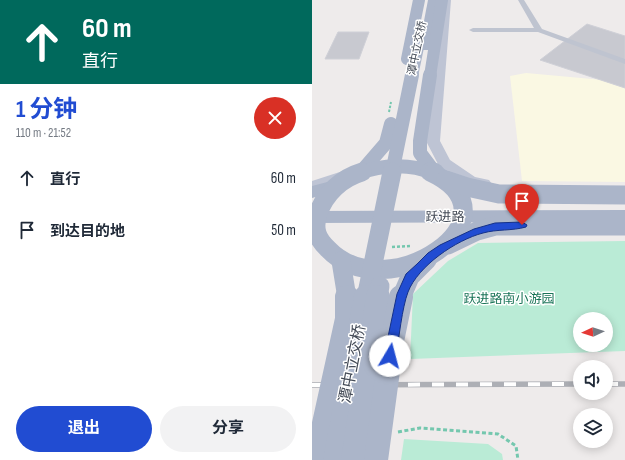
<!DOCTYPE html>
<html lang="zh">
<meta charset="utf-8">
<style>
:root{--surface:#fff;--page:#f2f2f3;--text:#1f2937;--muted:#747a83;--accent:#214cd2}
body{margin:0;font-family:"Sofia Sans Condensed","Noto Sans SC",sans-serif;background:var(--page);color:var(--text);height:100vh;display:flex;flex-direction:column;font-size:15px;white-space:nowrap}
*{box-sizing:border-box;margin:0}
p{font-size:13px;color:var(--muted)}
.icon{flex:none;width:22px;height:22px;fill:none;stroke:currentColor;stroke-width:2;stroke-linecap:round;stroke-linejoin:round}
.map{position:relative;flex:1;overflow:hidden}
.details{display:flex;flex-direction:column;background:var(--surface);width:312px}
.details>*{flex:none}
.top-card{background:#00695c;color:#fff;overflow:hidden}
.needle{width:26px;rotate:266deg}
.buttons{position:absolute;left:261px;top:312px;display:grid;gap:8px}
.buttons a{display:grid;place-items:center;width:40px;height:40px;border-radius:50%;background:var(--surface);box-shadow:0 2px 10px #0003;font-size:20px}
.pin{position:absolute;display:grid;place-items:center;width:34px;height:34px;color:#fff;margin:-41px -17px;border-radius:50% 50% 50% 0;rotate:-45deg;box-shadow:0 0 4px #0007}
.pin .icon{rotate:45deg}
.me{position:absolute;width:44px;margin:-22px;rotate:8deg;stroke-linejoin:round;filter:drop-shadow(0 0 3px #0008)}
.turn{display:flex;align-items:center;gap:14px;height:84px;padding:0 16px;font-size:18px}
.turn .icon{width:52px;height:52px;stroke-width:2.5}
.turn b{display:block;font-size:28px;line-height:34px}
.round{display:grid;place-items:center;flex:none;width:42px;height:42px;border-radius:21px;background:var(--page)}
.summary{display:flex;align-items:center;justify-content:space-between;height:68px;padding:0 16px}
h1{font-size:24px;font-weight:700;line-height:30px;color:var(--accent)}
.button{display:flex;gap:8px;margin-top:auto;padding:8px 16px}
.button a{flex:1;height:46px;border-radius:24px;background:var(--accent);color:#fff;font-size:16px;font-weight:700;line-height:46px;text-align:center}
.button a+a{background:var(--page);color:var(--text)}
ul{padding:0;list-style:none}
li{display:flex;align-items:center;gap:12px;height:52px;padding:0 16px}
li div{flex:1}
li b{display:block;font-size:15px}
li em{font-style:normal}
main{display:flex;flex:1;min-height:0}
.map>svg:first-child{display:block}
.commercial{fill:#faf8e3}
.green{fill:#baebd6;fill-rule:evenodd}
.building{fill:#c8c9d0;stroke:#cfd0d7}
.lines{fill:none;stroke-linecap:round;stroke-linejoin:round}
.path-far2{stroke:#74c7ae;stroke-width:2;stroke-dasharray:2.5 1.5;stroke-linecap:butt}
.path-far1{stroke:#74c7ae;stroke-width:2.5;stroke-dasharray:3 2;stroke-linecap:butt}
.path{stroke:#74c7ae;stroke-width:3;stroke-dasharray:4 2.5;stroke-linecap:butt}
.street{fill:#bfc4d0;fill-rule:evenodd}
.secondary{fill:#bec4d4;fill-rule:evenodd}
.primary{fill:#abb5c9;fill-rule:evenodd}
.rail-casing{stroke:#adafb5;stroke-width:5.5}
.rail{stroke:#fff;stroke-width:4;stroke-dasharray:12;stroke-linecap:butt}
.primary-bridge-far3{stroke:#abb5c9;stroke-width:12}
.primary-bridge-far2{stroke:#abb5c9;stroke-width:14}
.primary-bridge-far1{stroke:#abb5c9;stroke-width:19}
.primary-bridge{stroke:#abb5c9;stroke-width:24}
.route{fill:#214cd2;stroke:#153188}
.labels{text-anchor:middle;dominant-baseline:central;stroke-width:3;stroke-linejoin:round;paint-order:stroke}
.far-street-label{font-size:11px;fill:#444b57;stroke:#fff}
.street-label{font-size:13px;fill:#444b57;stroke:#fff}
.park-label{font-size:13px;fill:#1a7458;stroke:#fff}
.near-street-label{font-size:16px;fill:#444b57;stroke:#fff}
</style>
<main>
<section class="details">
<div class="top-card">
<div class="turn"><svg class="icon" aria-label="ahead" viewBox="0 0 24 24"><path d="M12 20V5M6 11l6-6 6 6"/></svg><div><b>60 m</b>直行</div></div>
</div>
<div class="summary"><div><h1>1 分钟</h1><p>110 m · 21:52</p></div><a class="round" style="background:#d93025;color:#fff"><svg class="icon" aria-label="close" viewBox="0 0 24 24"><path d="M6 6l12 12M18 6L6 18"/></svg></a></div>
<ul>
<li><svg class="icon" aria-label="ahead" viewBox="0 0 24 24"><path d="M12 20V5M6 11l6-6 6 6"/></svg><div><b>直行</b></div><em>60 m</em></li>
<li><svg class="icon" aria-label="arrive" viewBox="0 0 24 24"><path d="M6 21V4h12l-3 4 3 4H6"/></svg><div><b>到达目的地</b></div><em>50 m</em></li>
</ul>
<div class="button"><a>退出</a><a>分享</a></div>
</section>
<div class="map">
<svg width="313" height="460" viewBox="0 0 313 460">
<rect width="100%" height="100%" fill="#eeebeb"/>
<path class="commercial" d="M214,73L313,82V182L210,181L198,76Z"/>
<g class="green">
<path d="M313,241V351L98,359L101,294L136,261L166,243ZM268,319H294V345H268Z"/>
<path d="M92,439L176,444L190,454L191,460H89Z"/>
</g>
<g class="building">
<path d="M275,24L313,36V88L228,60Z"/>
<path d="M26,32H57L47,59H13Z"/>
</g>
<g class="lines">
<path class="path-far2" d="M77,112L79,102"/>
<path class="path-far1" d="M80,247L99,246"/>
<path class="path" d="M86,432L108,428L186,434L204,446L206,460"/>
<path class="street" d="M206,0H212L230,29L313,59V64L226,32H161L157,30L161,28H222Z"/>
<g class="secondary">
<path d="M131,0H139L128,141L138,160L163,177L177,180L180,184L177,188L172,189L153,184L127,166L114,141Z"/>
<path d="M37,169L42,171L45,174L42,177L0,191V181Z"/>
</g>
<g class="primary">
<path d="M116,0H126L119,47L117,50H109L107,47Z"/>
<path d="M23,180L29,182L32,186L29,190L0,198V186Z"/>
<path d="M313,210V222L0,223V211Z"/>
</g>
<defs>
<g id="rail">
<path d="M294,384H313"/>
<path d="M0,385L268,384"/>
</g>
</defs>
<use href="#rail" class="rail-casing"/>
<use href="#rail" class="rail"/>
<g class="primary-bridge-far3">
<path d="M95,59L107,0"/>
<path d="M100,76L106,47"/>
<path d="M118,76L130,0"/>
</g>
<g class="primary-bridge-far2">
<path d="M118,75L108,141V153L123,173"/>
<path d="M49,172L74,143L79,124"/>
<path d="M47,173C70,165 98,163 120,173"/>
<path d="M80,173L100,75"/>
</g>
<g class="primary-bridge-far1">
<path d="M50,172C30,178 13,193 6,214C1,229 5,239 16,249C75,311 215,217 118,172"/>
<path d="M122,172L124,174"/>
<path d="M134,180L155,187L187,194L313,195"/>
<path d="M136,245L165,231L183,226H313"/>
<path d="M29,261L35,298"/>
<path d="M54,298L80,172"/>
<path d="M66,298L68,286"/>
<path d="M89,298L98,277L115,260"/>
</g>
<g class="primary-bridge">
<path d="M4,460L35,319V297"/>
<path d="M23,460L54,297"/>
<path d="M41,460L66,297"/>
<path d="M64,460L80,341L89,297"/>
</g>
</g>
<path class="route" d="M210,222L215,225L214,227C200,231 185,229 171,233C144,240 106,266 96,292C90,308 87,338 84,356L82,360L78,361L74,360L72,356L85,294L94,274L105,264L116,253L128,245L162,229L183,223Z"/>
<g class="labels">
<g class="far-street-label">
<text transform="translate(105 48) rotate(-78)">潭中立交桥</text>
</g>
<g class="street-label">
<text x="133" y="217">跃进路</text>
</g>
<g class="park-label">
<text x="197" y="299">跃进路南小游园</text>
</g>
<g class="near-street-label">
<text transform="translate(41 364) rotate(-79)">潭中立交桥</text>
</g>
</g>
</svg>
<div class="buttons">
<a><svg class="needle" viewBox="-14 -14 28 28"><path d="M0-13l5 13h-10z" fill="#e53935"/><path d="M0 13l5-13h-10z" fill="#747a83"/></svg></a>
<a><svg class="icon" aria-label="sound" viewBox="0 0 24 24"><path d="M4 9h4l5-4v14l-5-4H4zM17 9q2 3 0 6"/></svg></a>
<a><svg class="icon" aria-label="layers" viewBox="0 0 24 24"><path d="M12 4l9 5-9 5-9-5zM3 14l9 5 9-5"/></svg></a>
</div>
<div class="pin" style="left:210px;top:225px;background:#d93025"><svg class="icon" aria-label="arrive" viewBox="0 0 24 24"><path d="M6 21V4h12l-3 4 3 4H6"/></svg></div>
<svg class="me" style="left:78px;top:356px" viewBox="-20 -20 40 40"><circle r="19" fill="#fff"/><path d="M0-13L10 11 0 6-10 11z" fill="#214cd2"/></svg>
</div>
</main>
